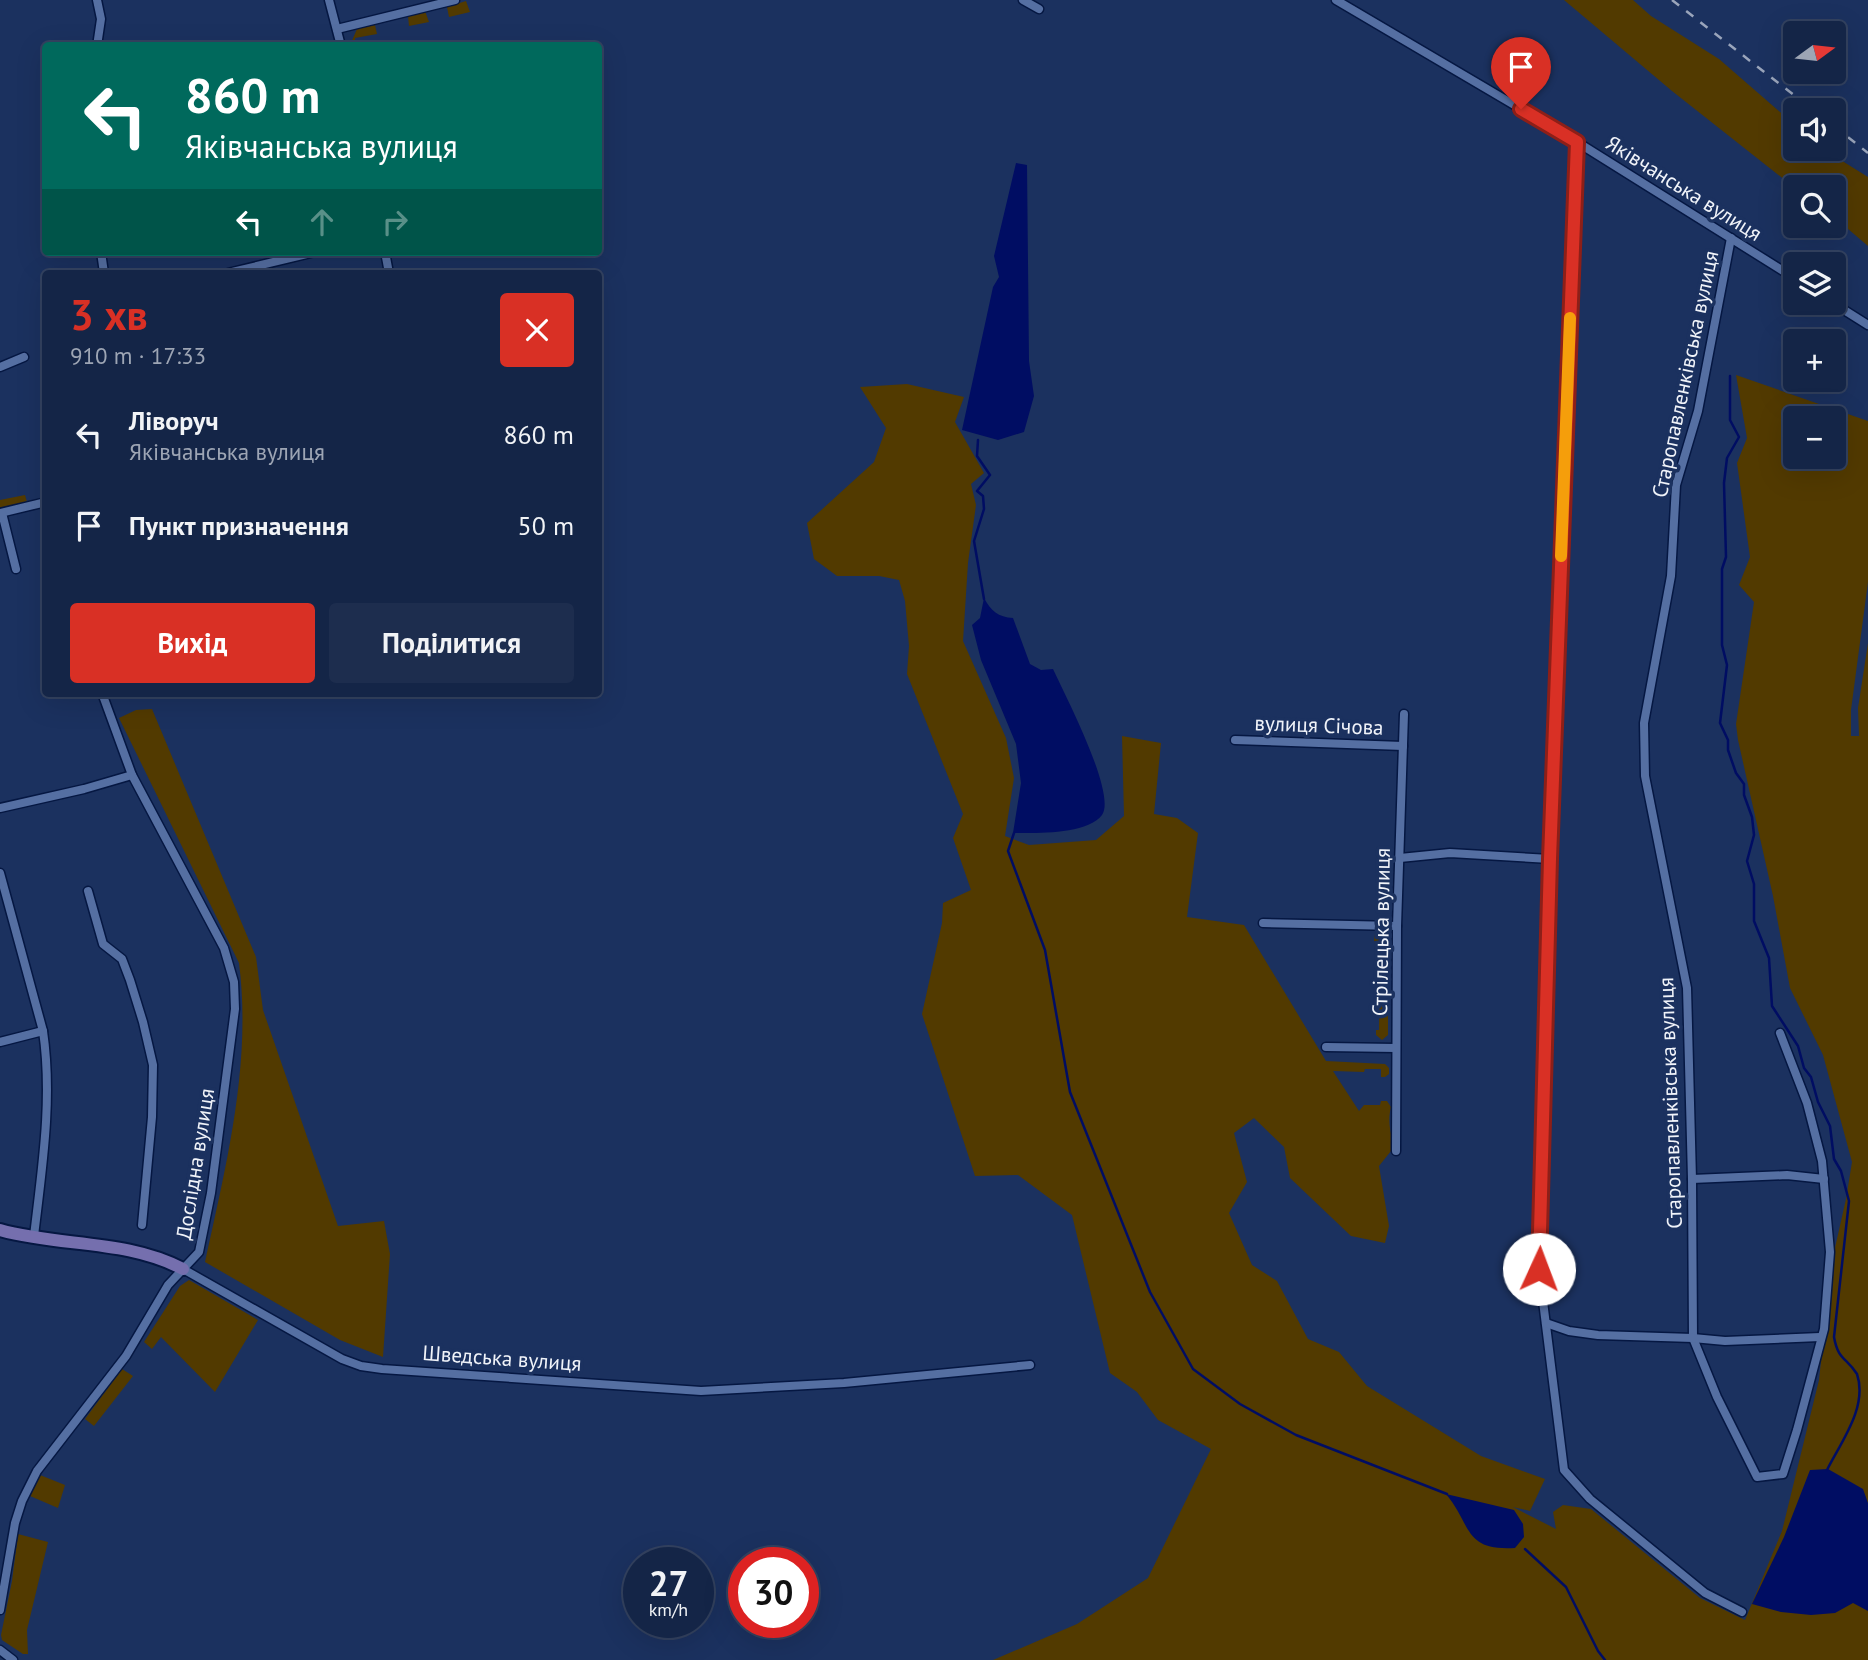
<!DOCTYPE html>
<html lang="uk">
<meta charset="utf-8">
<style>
:root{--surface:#142547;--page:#1d2d4e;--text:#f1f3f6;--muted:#9da5b4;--line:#334260;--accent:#d93025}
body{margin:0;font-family:"PT Sans",sans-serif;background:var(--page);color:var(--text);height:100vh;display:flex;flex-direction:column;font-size:26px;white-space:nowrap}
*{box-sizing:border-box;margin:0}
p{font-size:23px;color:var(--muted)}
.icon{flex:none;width:38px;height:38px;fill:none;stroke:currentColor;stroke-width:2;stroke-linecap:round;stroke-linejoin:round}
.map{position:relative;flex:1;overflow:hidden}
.sheet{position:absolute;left:42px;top:270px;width:560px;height:427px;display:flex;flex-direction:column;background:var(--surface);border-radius:7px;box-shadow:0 7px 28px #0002,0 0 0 2px var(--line)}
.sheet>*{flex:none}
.hud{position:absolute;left:42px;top:42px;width:560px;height:214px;border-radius:7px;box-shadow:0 7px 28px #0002,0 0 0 2px var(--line);background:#00695c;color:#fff;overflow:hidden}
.needle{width:46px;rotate:75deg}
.buttons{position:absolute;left:1783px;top:21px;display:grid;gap:14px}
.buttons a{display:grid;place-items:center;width:63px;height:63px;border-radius:7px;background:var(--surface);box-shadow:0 7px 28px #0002,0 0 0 2px var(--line);font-size:35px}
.speed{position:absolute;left:623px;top:1547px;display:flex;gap:14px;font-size:35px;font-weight:700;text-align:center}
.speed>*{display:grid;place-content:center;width:91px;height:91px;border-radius:50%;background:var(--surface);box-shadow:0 7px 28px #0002,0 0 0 2px var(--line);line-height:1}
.speed small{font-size:18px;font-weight:400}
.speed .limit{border:10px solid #d22;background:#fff;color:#111}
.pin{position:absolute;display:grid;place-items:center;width:60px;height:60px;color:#fff;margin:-72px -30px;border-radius:50% 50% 50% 0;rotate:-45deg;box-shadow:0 0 7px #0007}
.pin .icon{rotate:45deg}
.me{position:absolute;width:77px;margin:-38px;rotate:2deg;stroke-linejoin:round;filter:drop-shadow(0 0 5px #0008)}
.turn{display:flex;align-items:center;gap:24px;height:147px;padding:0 28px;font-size:32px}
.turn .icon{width:91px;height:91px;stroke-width:2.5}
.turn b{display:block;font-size:49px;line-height:60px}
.lanes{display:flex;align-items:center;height:66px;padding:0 28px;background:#0003;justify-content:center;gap:35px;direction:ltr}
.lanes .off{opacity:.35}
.round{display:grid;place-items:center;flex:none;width:74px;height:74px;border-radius:7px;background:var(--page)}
.overview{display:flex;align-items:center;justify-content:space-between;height:119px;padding:0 28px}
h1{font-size:42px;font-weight:700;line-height:52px;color:var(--accent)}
.primary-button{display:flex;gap:14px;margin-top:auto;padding:14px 28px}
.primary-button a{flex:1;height:80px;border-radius:7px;background:var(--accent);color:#fff;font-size:28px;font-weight:700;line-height:80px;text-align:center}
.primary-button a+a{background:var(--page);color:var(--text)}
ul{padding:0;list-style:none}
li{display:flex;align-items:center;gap:21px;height:91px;padding:0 28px}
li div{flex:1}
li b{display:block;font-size:26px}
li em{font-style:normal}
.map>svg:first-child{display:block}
.green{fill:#523a00;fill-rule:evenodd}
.water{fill:#000d63}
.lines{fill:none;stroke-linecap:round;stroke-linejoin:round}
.stream{stroke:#000d63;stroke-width:2.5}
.street-casing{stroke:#051742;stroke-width:11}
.secondary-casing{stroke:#051742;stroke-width:16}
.street{stroke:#556fa2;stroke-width:8}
.secondary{stroke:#756fae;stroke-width:12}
.rail{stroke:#9aa5bb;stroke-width:2.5;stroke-dasharray:9 9;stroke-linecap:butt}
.route-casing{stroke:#8d1f18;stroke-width:18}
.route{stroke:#d93025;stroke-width:12}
.slow{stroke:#f59e0b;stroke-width:12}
.labels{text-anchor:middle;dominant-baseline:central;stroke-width:7;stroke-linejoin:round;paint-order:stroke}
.street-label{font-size:21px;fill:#f0f3f9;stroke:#1b315f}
</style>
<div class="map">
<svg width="1868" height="1660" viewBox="0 0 1868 1660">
<rect width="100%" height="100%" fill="#1b315f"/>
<g class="green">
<path d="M1564,0H1633L1651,16L1719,59L1795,125L1796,149H1823L1868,177V246L1834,217V187L1795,188L1672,91Z"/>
<path d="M466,1L470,12L449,17L447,7Z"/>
<path d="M425,11L429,22L409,26L408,16Z"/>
<path d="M375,25L377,34L355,38L356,45H350L357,29Z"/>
<path d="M1736,375L1868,421V582L1851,710V736H1859L1858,708L1868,643V1660H993L1077,1624L1148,1578L1211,1449L1158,1420L1137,1392L1110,1373L1072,1215L1018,1175L975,1176L922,1014L942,923L943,903L971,890L953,838L963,814L907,674L909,646L905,601L899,580L879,576H837L814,559L807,523L874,462L886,428L860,387L907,384L964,397L955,422L984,473L971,484L976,505L968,563L963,641L1006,738L1014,778L1005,836L1029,845L1096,840L1124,816L1122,736L1161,743L1154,814L1177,818L1198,833L1187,917L1244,925L1326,1061L1385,1064L1389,1068V1074L1385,1077H1381V1069H1365L1364,1072L1333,1071L1359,1111L1364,1105H1380L1381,1101H1387L1391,1107C1387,1123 1391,1135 1396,1151H1391L1379,1166L1389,1226L1385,1243L1351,1236L1290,1178L1284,1147L1254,1118L1234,1133L1247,1182L1229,1213L1252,1265L1277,1281L1308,1339L1339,1352L1367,1386L1481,1456L1545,1479L1530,1511L1513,1507L1556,1529L1553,1512L1563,1505L1591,1509L1700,1598L1745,1620L1782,1531L1819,1380L1832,1261L1846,1199L1852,1162L1823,1055L1790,988L1773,896L1738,740L1736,724L1754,602L1739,585L1750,557L1737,463L1747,438ZM1796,418H1834V457H1796Z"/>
<path d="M25,495L27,502L0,509V500Z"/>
<path d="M152,709L256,957L263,1010L338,1226L384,1221L390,1254L383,1357L340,1340L205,1262C226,1165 252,1064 239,963L119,718L136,710Z"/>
<path d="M1379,931H1384L1388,936V1035L1382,1040L1376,1035V1030H1379L1380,942L1374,941L1375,934Z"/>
<path d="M189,1280L258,1320L215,1392L161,1337L152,1349L144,1342L180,1286Z"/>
<path d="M122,1369L133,1376L94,1426L85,1419Z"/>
<path d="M40,1475L65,1485L58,1508L30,1496Z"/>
<path d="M18,1534L48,1542L27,1630L28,1654H23L2,1640L1,1635L12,1581Z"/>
</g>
<g class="water">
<path d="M1016,163L1027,165L1029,361L1034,396L1024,432L998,440L962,430L993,287L999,277L994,256Z"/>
<path d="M984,598C991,611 998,617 1013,618L1030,664L1041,670L1053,669C1064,693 1117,794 1102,815C1087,835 1035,833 1013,833L1021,783L1016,744L981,660L972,625L980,618Z"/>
<path d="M1828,1469L1863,1489L1868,1503V1611L1853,1603L1835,1613L1811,1615L1781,1612L1752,1604L1784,1537L1810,1470Z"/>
<path d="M1446,1494L1514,1510L1523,1524L1524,1537L1515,1548C1463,1551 1472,1525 1446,1494Z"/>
</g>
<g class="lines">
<g class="stream">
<path d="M1730,376V420L1739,437L1727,458L1724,483L1726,557L1722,569V645L1727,665L1720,723L1728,740V750L1736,773L1744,784V795L1752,817L1754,835L1747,861L1754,884V921L1769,958L1772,1006L1798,1046L1804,1068L1811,1077L1818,1102L1830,1126L1834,1159L1841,1171L1849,1201L1834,1337C1838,1360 1846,1357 1857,1374C1868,1407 1841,1442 1827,1470"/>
<path d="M978,440L977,456L990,475L977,491L983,496L984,509L974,541L984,599"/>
<path d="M1014,833L1008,851L1045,950L1070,1092L1150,1292L1193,1369L1240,1404L1296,1435L1447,1494"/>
<path d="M1525,1549L1566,1587L1598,1651L1605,1660"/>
</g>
<defs>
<g id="street">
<path d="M97,0L101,19L97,46"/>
<path d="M329,0L341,46"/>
<path d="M1023,0L1039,9"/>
<path d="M1336,0L1577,142L1796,279"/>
<path d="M337,29L455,0"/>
<path d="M1577,142L1550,859L1539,1269L1564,1470L1590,1499L1705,1593L1742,1612"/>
<path d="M1731,238L1698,411L1676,485L1671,576L1644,723L1645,776L1687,988L1692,1179L1693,1338L1717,1397L1757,1477L1783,1474L1797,1430L1824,1329L1830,1252L1822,1161L1807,1103L1780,1033"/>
<path d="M101,252L104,273"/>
<path d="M385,252L389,273"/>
<path d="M228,273L315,252"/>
<path d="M1833,303L1868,325"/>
<path d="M0,367L24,357"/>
<path d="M0,513L46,502"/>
<path d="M2,513L16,569"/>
<path d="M1235,740L1403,746"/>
<path d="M0,808L84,789L132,775"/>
<path d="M1400,858L1450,853L1550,859"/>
<path d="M0,873L43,1031C53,1099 42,1168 34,1236"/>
<path d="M88,891L103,944L122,959L130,980L143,1022L153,1065L152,1117L142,1225"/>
<path d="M1263,923L1397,926"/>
<path d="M0,1042L43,1031"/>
<path d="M1326,1047L1396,1048"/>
<path d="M1396,1151L1397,926L1404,714"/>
<path d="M1692,1179L1787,1175L1824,1179"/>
<path d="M183,1269L342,1359L361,1366L382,1369L701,1391L844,1383L1030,1365"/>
<path d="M1546,1323L1569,1331L1598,1335L1693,1338L1725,1341L1820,1337"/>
<path d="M0,1610L15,1523L22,1501L37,1471L126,1356L168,1285L199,1252L211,1193L235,1009L234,982L224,948L132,775L102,693"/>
<path d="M0,1650L13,1660"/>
</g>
<path id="secondary" d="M0,1230C60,1247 126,1239 183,1269"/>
</defs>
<use href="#street" class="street-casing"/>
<use href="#secondary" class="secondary-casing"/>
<use href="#street" class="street"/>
<use href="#secondary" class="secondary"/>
<g class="rail">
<path d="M1672,0L1813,110"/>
<path d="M1834,126L1868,153"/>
</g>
</g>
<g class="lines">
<defs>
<path id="route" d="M1521,109L1577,142L1550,859L1539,1269"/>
</defs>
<use href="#route" class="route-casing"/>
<use href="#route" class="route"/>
<path class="slow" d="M1561,556L1570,318"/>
</g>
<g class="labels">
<g class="street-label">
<text transform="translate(1684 188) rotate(32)">Яківчанська вулиця</text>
<text transform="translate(1685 374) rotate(-78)">Старопавленківська вулиця</text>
<text transform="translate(1319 725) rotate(2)">вулиця Січова</text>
<text transform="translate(1381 932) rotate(-89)">Стрілецька вулиця</text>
<text transform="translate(1670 1103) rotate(-92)">Старопавленківська вулиця</text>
<text transform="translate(195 1164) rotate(-81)">Дослідна вулиця</text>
<text transform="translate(502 1358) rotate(4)">Шведська вулиця</text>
</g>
</g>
</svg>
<div class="buttons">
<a><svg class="needle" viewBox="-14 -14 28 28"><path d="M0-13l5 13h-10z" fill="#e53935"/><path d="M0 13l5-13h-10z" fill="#9da5b4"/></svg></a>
<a><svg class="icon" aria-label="sound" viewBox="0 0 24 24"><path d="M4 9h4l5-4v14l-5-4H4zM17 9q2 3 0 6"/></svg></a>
<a><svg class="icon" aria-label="search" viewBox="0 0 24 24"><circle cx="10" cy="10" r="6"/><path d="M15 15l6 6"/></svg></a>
<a><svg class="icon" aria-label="layers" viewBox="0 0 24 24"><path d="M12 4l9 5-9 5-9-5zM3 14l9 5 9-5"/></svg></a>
<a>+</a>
<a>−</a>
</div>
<div class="speed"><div>27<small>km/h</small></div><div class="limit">30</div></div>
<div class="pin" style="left:1521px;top:109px;background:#d93025"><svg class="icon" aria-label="arrive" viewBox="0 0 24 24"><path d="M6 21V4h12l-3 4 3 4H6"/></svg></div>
<svg class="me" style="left:1539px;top:1269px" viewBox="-20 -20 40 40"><circle r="19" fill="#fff"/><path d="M0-13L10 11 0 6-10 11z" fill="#d93025"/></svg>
<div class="hud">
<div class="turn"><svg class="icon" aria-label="left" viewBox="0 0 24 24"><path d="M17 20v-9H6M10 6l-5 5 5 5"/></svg><div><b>860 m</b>Яківчанська вулиця</div></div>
<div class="lanes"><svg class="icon" aria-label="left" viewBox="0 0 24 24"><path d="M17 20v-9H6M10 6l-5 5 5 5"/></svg><svg class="icon off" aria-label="ahead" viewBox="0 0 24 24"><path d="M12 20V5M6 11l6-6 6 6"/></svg><svg class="icon off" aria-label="right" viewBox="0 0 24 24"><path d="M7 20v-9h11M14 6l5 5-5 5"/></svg></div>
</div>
<section class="sheet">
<div class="overview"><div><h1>3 хв</h1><p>910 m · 17:33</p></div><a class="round" style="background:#d93025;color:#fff"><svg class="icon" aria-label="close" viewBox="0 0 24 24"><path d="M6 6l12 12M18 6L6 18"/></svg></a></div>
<ul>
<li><svg class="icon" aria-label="left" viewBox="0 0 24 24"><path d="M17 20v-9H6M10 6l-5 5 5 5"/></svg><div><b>Ліворуч</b><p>Яківчанська вулиця</p></div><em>860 m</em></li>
<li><svg class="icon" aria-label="arrive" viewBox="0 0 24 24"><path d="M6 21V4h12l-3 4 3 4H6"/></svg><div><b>Пункт призначення</b></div><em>50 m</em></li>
</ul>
<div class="primary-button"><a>Вихід</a><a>Поділитися</a></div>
</section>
</div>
